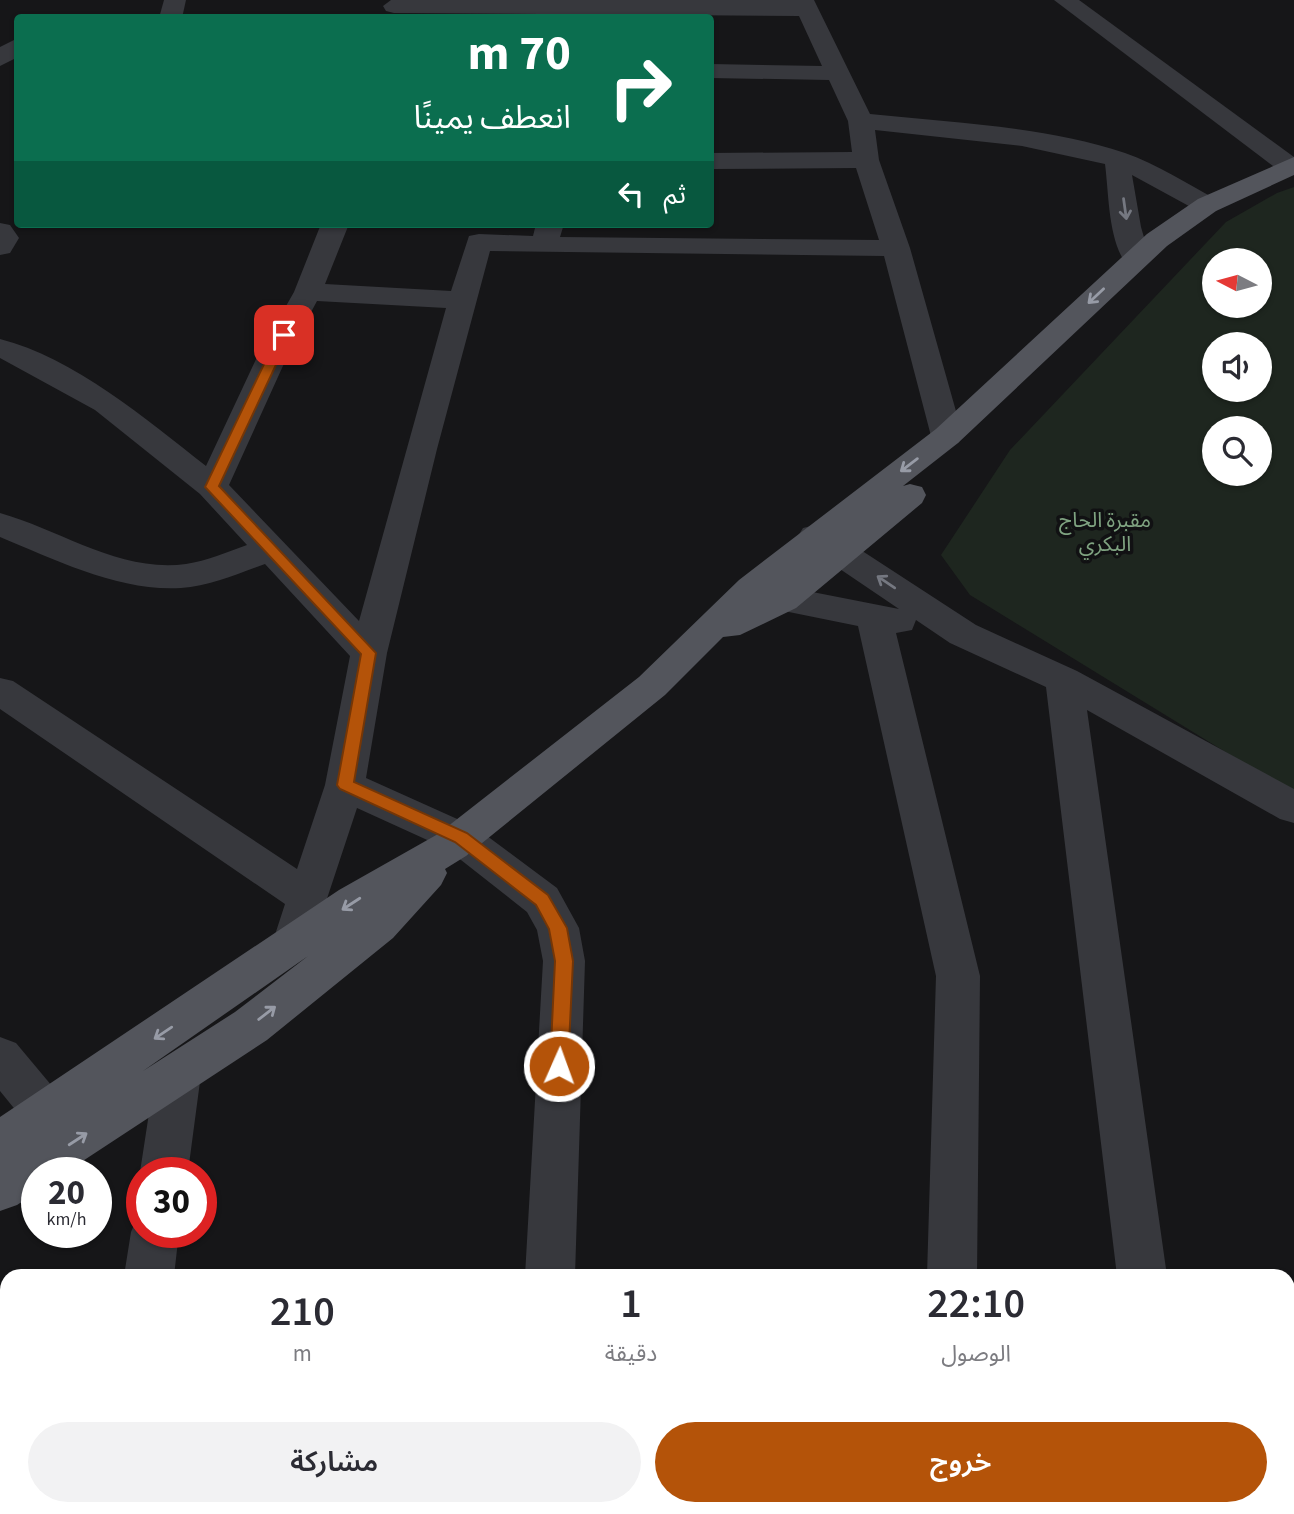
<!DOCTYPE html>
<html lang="ar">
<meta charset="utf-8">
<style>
:root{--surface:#fff;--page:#f2f2f3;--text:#2b2b33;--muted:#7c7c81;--accent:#b45309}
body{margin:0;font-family:"Source Sans 3","Noto Sans Arabic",sans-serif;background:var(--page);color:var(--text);direction:rtl;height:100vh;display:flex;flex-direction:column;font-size:26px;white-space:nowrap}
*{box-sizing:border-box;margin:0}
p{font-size:23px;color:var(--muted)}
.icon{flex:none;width:38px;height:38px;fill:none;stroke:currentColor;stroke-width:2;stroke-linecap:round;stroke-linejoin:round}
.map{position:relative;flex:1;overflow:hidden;direction:ltr}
.sheet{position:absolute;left:0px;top:1269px;width:1295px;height:247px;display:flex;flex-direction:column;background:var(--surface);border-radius:21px 21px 0 0;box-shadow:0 2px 5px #0004;direction:rtl}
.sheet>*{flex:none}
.banner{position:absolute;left:14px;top:14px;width:700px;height:214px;border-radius:7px;box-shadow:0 2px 5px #0004;direction:rtl;background:#0b6e4f;color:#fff;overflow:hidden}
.needle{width:46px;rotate:276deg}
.controls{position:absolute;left:1202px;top:248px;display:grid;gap:14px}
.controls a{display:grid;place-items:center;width:70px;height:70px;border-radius:50%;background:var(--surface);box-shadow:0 2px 5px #0004;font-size:35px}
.speed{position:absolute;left:21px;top:1157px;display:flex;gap:14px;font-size:35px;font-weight:700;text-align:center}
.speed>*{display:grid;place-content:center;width:91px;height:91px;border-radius:50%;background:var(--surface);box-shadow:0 2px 5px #0004;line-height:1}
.speed small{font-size:18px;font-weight:400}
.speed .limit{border:10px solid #d22;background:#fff;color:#111}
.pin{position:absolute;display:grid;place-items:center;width:60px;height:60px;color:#fff;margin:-30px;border-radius:14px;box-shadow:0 4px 10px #0006}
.me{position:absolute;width:77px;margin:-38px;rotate:2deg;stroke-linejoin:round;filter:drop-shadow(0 0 5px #0008)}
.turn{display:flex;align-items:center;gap:24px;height:147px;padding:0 28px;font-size:32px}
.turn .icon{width:91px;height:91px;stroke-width:2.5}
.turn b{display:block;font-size:49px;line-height:60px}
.then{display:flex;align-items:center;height:66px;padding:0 28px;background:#0003;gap:14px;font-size:26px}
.eta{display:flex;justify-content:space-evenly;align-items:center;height:119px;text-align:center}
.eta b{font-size:42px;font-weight:600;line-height:49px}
.primary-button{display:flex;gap:14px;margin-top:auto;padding:14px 28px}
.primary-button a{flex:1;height:80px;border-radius:42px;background:var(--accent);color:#fff;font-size:28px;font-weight:600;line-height:80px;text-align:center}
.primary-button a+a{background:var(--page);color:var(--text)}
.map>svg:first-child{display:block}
.green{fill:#1e261f;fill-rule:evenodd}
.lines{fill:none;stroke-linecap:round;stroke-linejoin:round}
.minor{fill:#37383d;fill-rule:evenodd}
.major{fill:#53555c;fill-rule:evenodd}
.oneway{stroke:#757881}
.oneway2{stroke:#979ba6}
.route{fill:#b45309;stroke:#753606;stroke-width:2}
.labels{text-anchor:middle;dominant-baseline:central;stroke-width:7;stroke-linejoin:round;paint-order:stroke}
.park-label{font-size:21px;fill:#7fa381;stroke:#111113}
</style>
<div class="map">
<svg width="1294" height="1514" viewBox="0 0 1294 1514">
<rect width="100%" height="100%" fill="#161618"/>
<path class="green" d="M1294,187V794L970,595L941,555L1010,450L1226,222L1277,193ZM1214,261H1260V306H1214ZM1214,345H1260V390H1214ZM1214,429H1260V474H1214Z"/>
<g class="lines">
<g class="minor">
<path d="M164,0H186L182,18H159Z"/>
<path d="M391,0H814L870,114C955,123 1043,126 1125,153C1157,164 1187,184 1216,199L1220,205L1216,211L1207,213L1198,211L1132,175L1141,227L1150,258L1146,264L1136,266L1126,264C1108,238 1109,195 1105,164L1022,146L875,130L879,160L910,248L963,436L958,443L947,446L936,443L931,436L884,256L490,251L437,449L387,653L366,778L475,827L557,888L579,928L585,961L575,1276H525L543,961L537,930L527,912L447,849L357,808L308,956L293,962L278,956L272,944L285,904L0,709V678L13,681L297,869L325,785L350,656L265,564C239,573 210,586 181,588C120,592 56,560 0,537V513C61,530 120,573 186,564C207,561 227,552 247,545L200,494L95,410L0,358V339C73,357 147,420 206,466L257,357L294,292L321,224H349L325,284L451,291L469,236L479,234L533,236L536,224H564L560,237L879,240L856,168L710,169V153L852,152L848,121L829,80L710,78V64L822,66L799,16L394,13L386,11L383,6ZM317,301L446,308L359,621L229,485L287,357Z"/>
<path d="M1054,0H1079L1294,157V173L1281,172Z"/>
<path d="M18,38V57L0,66V47Z"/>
<path d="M0,223L10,225L19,238L10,253L0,255Z"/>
<path d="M815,525L827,528L976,625L1077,671L1294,789V823L1280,819L1087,710L1167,1276H1117L1046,687L950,643L916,620L912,630L896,633L980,976L977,1276H927L936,976L858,626L784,611L741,597L736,589L741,581L753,577L787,587L899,609L803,544L798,536L803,528Z"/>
<path d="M0,1037L16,1043L62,1098L69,1113L62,1128L46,1134L30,1128L0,1091Z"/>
<path d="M178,1054L194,1060L201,1074L188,1172H142V1175L140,1172L155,1074L162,1060Z"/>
<path d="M142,1214V1232H179L174,1276H124L131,1232L138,1216Z"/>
<rect x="0" y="1381" width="7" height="52"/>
<rect x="1288" y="1412" width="6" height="52"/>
<path d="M208,1508H262L260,1514H206Z"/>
<path d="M442,1508H496L495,1514H441Z"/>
<path d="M732,1508H786L785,1514H731Z"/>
<rect x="920" y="1508" width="54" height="6"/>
<path d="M1145,1508H1199L1200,1514H1146Z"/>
</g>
<path class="major" d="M1294,157V175L1216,211L1167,246L958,443L903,486L910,484L922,487L926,495L922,503L796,608L740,635L723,637L665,695L466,856L445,869L447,873L441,885L393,938L267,1040L66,1172H37V1192L17,1205L0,1211V1117L339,890L438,834L639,677L739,580L936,429L1147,234L1198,199ZM308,956L235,1012L143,1071Z"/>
</g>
<defs><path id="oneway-shaft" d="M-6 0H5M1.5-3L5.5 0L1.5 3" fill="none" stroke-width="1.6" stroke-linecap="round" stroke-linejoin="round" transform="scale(1.75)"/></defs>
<g class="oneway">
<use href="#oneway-shaft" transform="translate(1125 209) rotate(82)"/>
<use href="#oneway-shaft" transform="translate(886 582) rotate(-146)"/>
</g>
<g class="oneway2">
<use href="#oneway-shaft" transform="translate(1096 296) rotate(137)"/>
<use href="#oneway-shaft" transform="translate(909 465) rotate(143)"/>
<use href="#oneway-shaft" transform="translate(351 904) rotate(147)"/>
<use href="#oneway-shaft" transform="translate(267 1013) rotate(-38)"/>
<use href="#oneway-shaft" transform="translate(163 1033) rotate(146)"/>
<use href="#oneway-shaft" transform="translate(78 1139) rotate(-33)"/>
</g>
<path class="route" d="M284,332L290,335L219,486L376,653L354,782L467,833L548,895L567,928L573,961L568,1066L566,1072L559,1074L553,1072L550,1066L555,961L549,929L536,905L455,842L340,789L337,785L361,654L205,487L278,335Z"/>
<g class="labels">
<g class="park-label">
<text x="1105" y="520">مقبرة الحاج<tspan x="1105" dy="24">البكري</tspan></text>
</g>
</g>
</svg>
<div class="controls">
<a><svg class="needle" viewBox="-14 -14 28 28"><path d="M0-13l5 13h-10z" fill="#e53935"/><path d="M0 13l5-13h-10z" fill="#7c7c81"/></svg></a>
<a><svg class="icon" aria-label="sound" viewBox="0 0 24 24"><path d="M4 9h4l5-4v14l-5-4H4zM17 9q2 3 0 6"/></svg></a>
<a><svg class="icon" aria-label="search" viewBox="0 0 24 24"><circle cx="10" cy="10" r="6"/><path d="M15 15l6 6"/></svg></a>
</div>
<div class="speed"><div>20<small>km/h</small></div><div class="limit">30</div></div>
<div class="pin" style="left:284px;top:335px;background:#d93025"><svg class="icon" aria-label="arrive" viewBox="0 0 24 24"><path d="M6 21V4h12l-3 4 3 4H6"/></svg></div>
<svg class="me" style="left:559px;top:1066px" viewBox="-20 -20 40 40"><circle r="17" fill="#b45309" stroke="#fff" stroke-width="3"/><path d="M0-11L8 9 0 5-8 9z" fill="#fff"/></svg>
<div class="banner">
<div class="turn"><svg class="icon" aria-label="right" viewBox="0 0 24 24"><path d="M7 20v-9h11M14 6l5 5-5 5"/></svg><div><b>70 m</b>انعطف يمينًا</div></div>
<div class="then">ثم<svg class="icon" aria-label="left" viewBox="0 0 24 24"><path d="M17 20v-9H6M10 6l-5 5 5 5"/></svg></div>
</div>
<section class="sheet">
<div class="eta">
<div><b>22:10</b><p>الوصول</p></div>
<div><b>1</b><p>دقيقة</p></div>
<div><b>210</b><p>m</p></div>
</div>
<div class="primary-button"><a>خروج</a><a>مشاركة</a></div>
</section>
</div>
